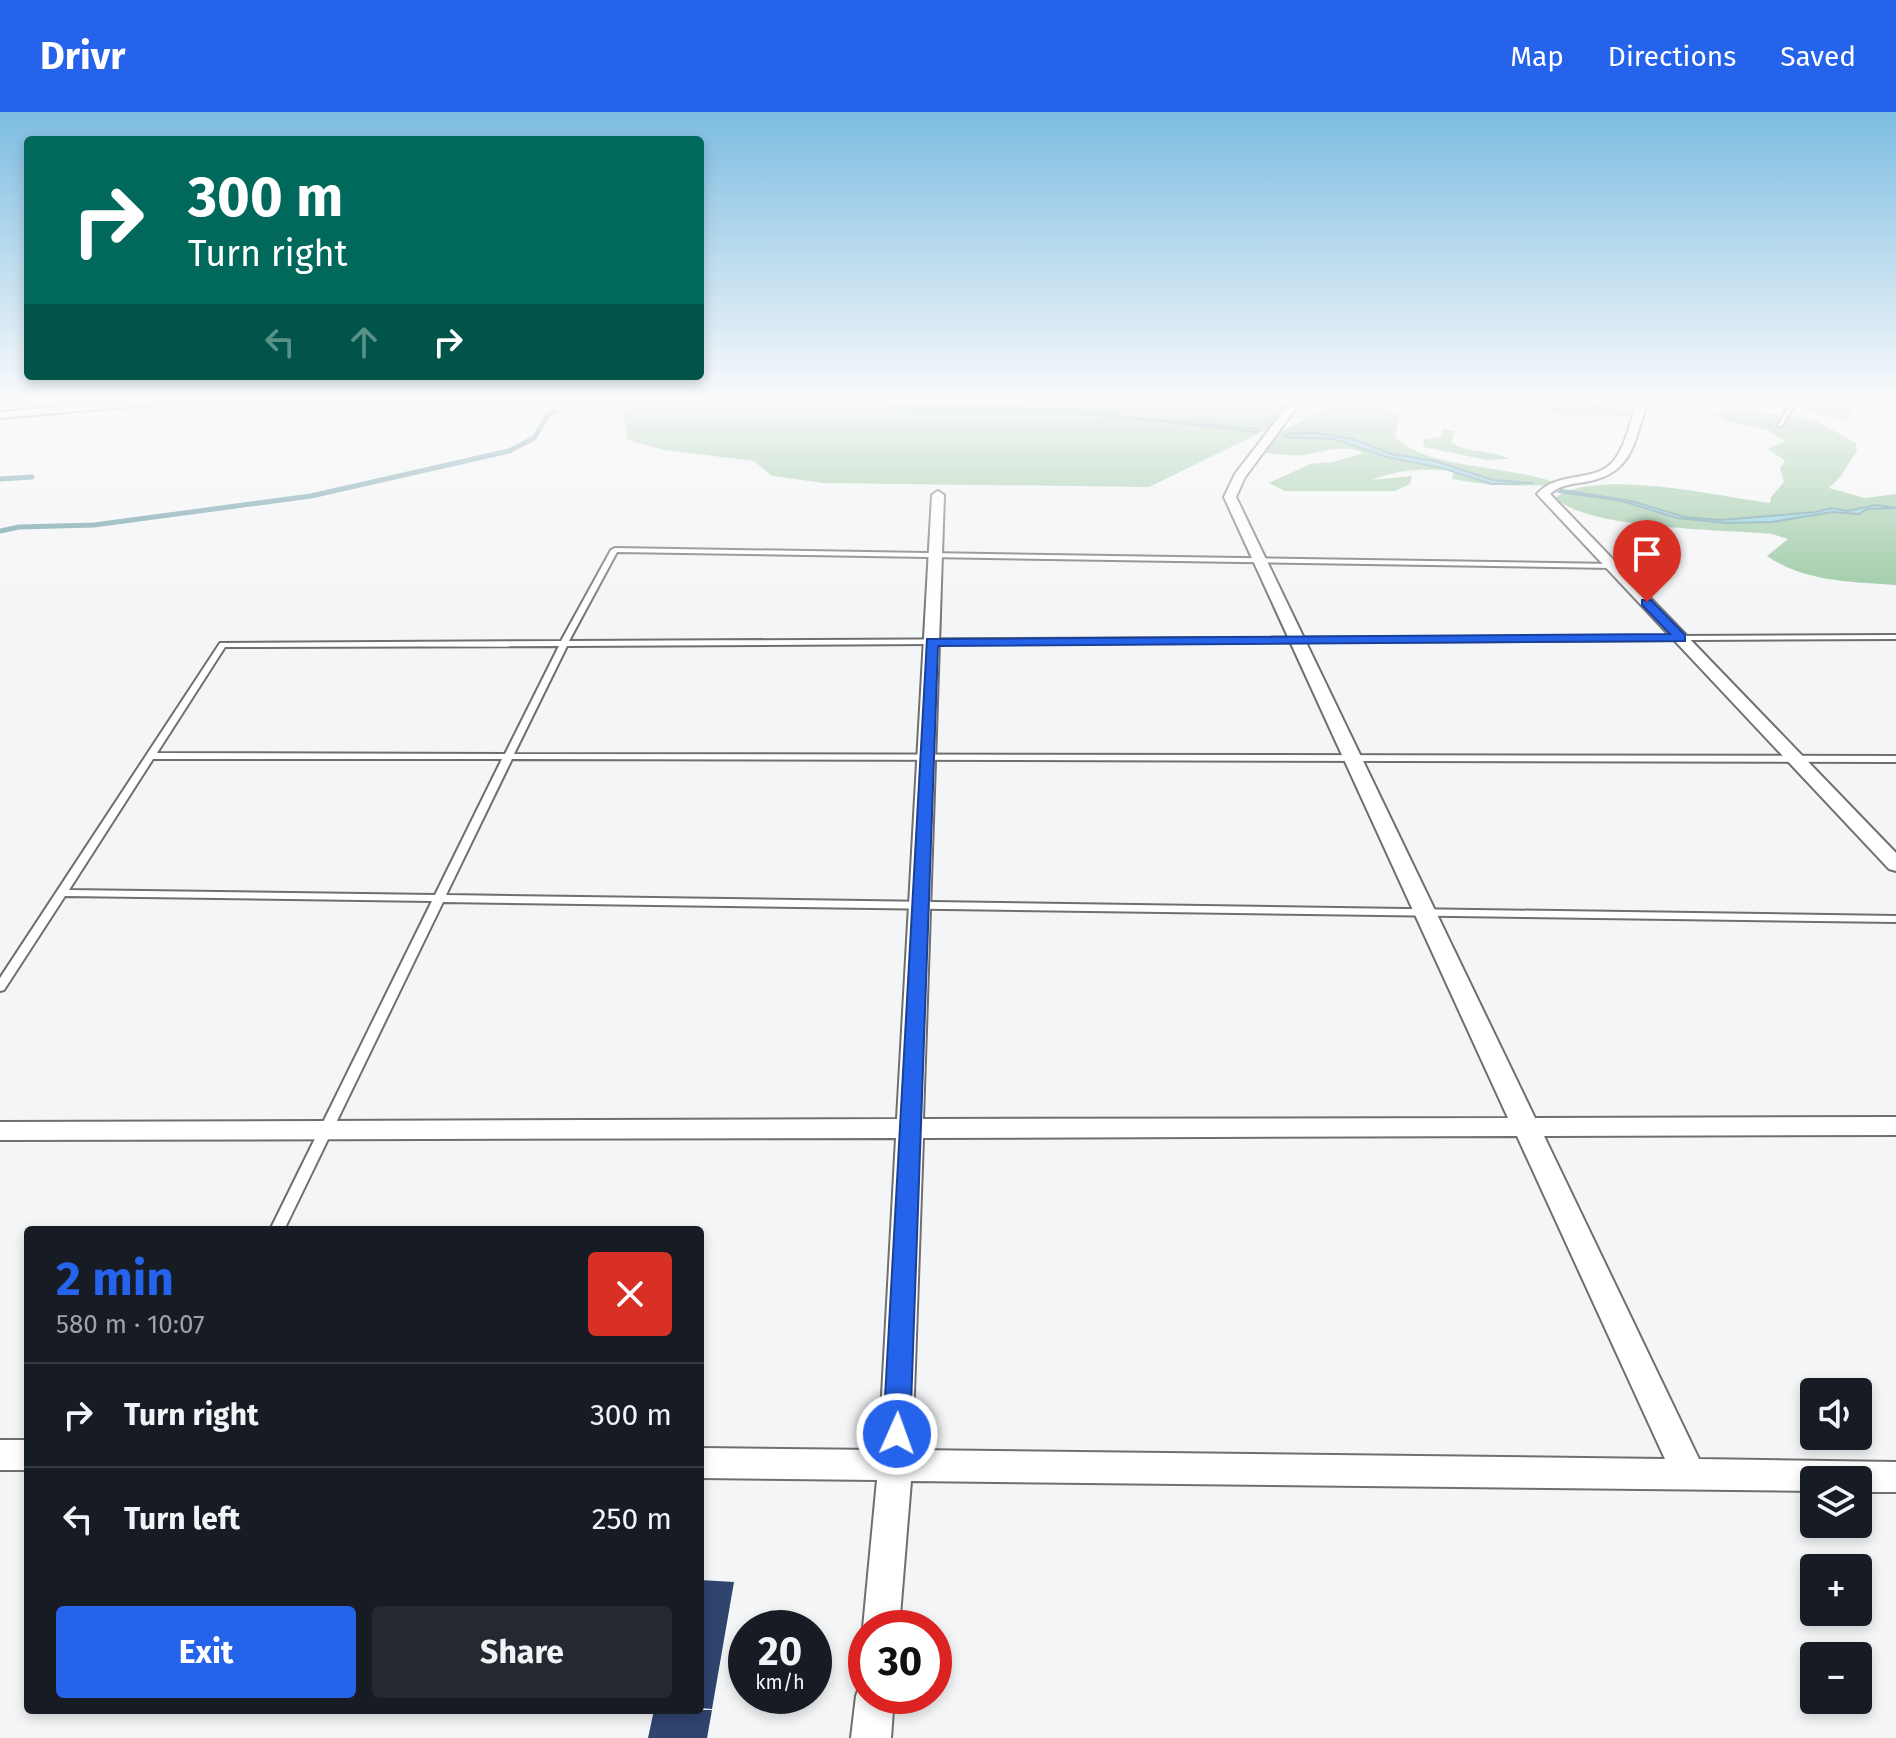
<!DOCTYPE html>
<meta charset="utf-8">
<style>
:root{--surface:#171b24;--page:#242831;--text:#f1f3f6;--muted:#9ea1a6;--line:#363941;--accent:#2563eb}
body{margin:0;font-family:"Fira Sans",sans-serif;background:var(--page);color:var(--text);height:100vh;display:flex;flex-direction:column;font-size:30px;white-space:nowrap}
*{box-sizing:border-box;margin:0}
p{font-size:26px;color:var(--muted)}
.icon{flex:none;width:44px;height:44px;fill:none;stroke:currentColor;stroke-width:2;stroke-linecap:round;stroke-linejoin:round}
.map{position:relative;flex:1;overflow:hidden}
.side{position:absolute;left:24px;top:1114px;width:680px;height:488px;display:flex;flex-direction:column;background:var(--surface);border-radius:8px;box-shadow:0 4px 12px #0003}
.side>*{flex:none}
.banner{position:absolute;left:24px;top:24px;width:680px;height:244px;border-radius:8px;box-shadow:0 4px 12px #0003;background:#00695c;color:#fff;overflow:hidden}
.controls{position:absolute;left:1800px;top:1266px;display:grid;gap:16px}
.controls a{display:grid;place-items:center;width:72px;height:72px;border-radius:8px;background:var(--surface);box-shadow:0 4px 12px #0003;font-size:40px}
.speed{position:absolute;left:728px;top:1498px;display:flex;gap:16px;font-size:40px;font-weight:700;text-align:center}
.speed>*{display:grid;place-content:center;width:104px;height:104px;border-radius:50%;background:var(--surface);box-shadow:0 4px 12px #0003;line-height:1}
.speed small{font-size:20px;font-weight:400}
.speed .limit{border:12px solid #d22;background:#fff;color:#111}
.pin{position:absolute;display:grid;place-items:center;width:68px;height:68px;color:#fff;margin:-82px -34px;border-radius:50% 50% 50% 0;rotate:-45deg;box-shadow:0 0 8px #0007}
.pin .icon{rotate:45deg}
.me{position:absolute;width:88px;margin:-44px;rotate:2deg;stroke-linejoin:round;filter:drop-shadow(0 0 6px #0008)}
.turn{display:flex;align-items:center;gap:28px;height:168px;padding:0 32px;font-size:36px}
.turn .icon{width:104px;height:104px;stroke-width:2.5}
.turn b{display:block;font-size:56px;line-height:68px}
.lanes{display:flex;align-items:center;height:76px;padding:0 32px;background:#0003;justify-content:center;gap:40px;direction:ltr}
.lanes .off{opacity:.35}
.round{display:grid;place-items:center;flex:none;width:84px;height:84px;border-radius:8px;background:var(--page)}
.overview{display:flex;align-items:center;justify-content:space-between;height:136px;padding:0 32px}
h1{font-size:48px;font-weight:700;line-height:60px;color:var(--accent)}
.action{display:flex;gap:16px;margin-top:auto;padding:16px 32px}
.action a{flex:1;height:92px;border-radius:8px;background:var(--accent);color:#fff;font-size:32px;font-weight:700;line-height:92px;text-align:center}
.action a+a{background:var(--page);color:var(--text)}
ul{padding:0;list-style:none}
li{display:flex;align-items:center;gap:24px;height:104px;padding:0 32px;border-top:2px solid var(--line)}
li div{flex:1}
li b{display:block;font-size:30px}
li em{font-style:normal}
header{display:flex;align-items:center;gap:48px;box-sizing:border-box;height:112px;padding:0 40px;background:var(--accent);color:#fff}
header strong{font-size:38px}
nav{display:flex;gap:44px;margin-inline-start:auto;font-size:28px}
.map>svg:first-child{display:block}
.forest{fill:#91c49b}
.water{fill:#7bc8d7;stroke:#5c929d;stroke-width:2}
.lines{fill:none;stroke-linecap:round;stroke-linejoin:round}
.stream{stroke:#5c929d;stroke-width:5}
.building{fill:#304470}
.service-casing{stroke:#6f6f70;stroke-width:4}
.minor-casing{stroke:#6f6f70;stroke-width:4}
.service{fill:#fff;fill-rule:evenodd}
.minor{fill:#fff;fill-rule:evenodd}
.route{fill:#2563eb;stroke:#184099;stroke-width:2}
</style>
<header>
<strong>Drivr</strong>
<nav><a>Map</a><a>Directions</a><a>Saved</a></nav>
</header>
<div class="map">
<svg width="1896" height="1626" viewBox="0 0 1896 1626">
<rect width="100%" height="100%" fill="#f4f5f6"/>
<g class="forest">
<path d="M644,288H1289L1292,298L1280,311L1149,375L824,371L772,364L754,349L664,338L628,328L623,299Z"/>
<path d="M1321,288H1392L1387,298L1399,304L1395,325C1427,358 1513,353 1559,372C1522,375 1489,374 1452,367L1454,359C1420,357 1404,356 1372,368L1412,364L1410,372L1395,379H1285L1269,371L1310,352L1333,350L1364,341C1344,331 1325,340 1303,343C1286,344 1270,342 1253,338L1257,330C1282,321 1301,307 1326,298Z"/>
<path d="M1801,288H1850L1868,293L1848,297L1852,301L1844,308L1804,298L1810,292Z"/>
<path d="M1599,292L1629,300L1635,305L1567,304L1548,299V295Z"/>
<path d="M1731,296L1815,308L1856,331L1857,339L1840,365L1829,376L1865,386L1896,382V473C1853,470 1804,470 1767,444L1788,427L1772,422C1722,417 1590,418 1555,386C1595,355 1722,385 1770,391L1771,385L1784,370L1780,356L1785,349L1768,337L1785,329L1768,318L1730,310L1715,303Z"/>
<path d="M1443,317L1455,319L1451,330C1467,342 1491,337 1509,347L1486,348L1424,335L1423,328L1441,325Z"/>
</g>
<g class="water">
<path d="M868,288L918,295L1087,298L1122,305L1258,317L1257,320L1082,301L906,298Z"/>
<path d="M1316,321L1353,327L1391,342L1435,349L1493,368L1534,371L1492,372L1442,356L1386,345L1335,327L1285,325L1286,322Z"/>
<path d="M1562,378L1631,389L1685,405L1722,408L1816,400L1832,396L1847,399L1876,393L1896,396L1867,397L1859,402L1832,400L1772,410L1726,411L1677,406L1622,389L1559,380Z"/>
</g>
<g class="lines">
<g class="stream">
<path d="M0,367L32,365"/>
<path d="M0,419L19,415L94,413L311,384L509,339L534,326L548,303L555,299"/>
</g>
</g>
<g class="building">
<path d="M700,1468L734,1470L712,1597L700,1596Z"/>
<path d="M654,1598H712L707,1626H648Z"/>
</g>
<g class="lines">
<defs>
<g id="service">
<path d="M1792,288H1798L1782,314H1778Z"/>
<path d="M615,436L1612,452L1616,454L1612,456L617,440L569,529L1896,523V527L567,534L514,642L1896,644V650L512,647L446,783L1896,804V810L443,790L284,1118H270L432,789L65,784L4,878L0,879V866L220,531L561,529L611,438ZM559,534L505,642L157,641L225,535ZM153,647H502L435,783L69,778Z"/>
</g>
<g id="minor">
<path d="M134,288H174L169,291L0,306V300Z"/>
<path d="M1292,288H1302L1245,365L1236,385L1535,1006L1896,1005V1023L1544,1024L1699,1347L1896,1350V1380H1858V1368H1814V1379L911,1369L899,1516H866V1524L863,1516L877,1368L700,1366V1336L879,1338L896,1026L0,1028V1010L897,1007L932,383L938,379L944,383L923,1007L1508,1006L1224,385L1235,362ZM1517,1024L1665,1347L912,1338L923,1026Z"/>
<path d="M1638,288H1648C1634,329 1634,362 1585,370C1572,372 1560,373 1550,382L1896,741V759L1889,757L1537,382C1557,358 1598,372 1615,347C1627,331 1631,306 1638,288Z"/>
<rect x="0" y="1328" width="28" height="30"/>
<path d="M866,1569V1584H894L891,1626H851L856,1584L861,1570Z"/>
</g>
</defs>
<use href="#service" class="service-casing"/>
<use href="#minor" class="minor-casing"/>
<use href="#service" class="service"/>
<use href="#minor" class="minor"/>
</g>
<linearGradient id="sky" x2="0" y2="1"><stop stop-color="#7cbce1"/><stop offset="0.56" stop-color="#fafafb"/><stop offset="1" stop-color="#fafafb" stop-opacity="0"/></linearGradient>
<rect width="1896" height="515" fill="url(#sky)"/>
<path class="route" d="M1642,488H1651L1685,523V529L938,534L910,1322L906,1331L897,1335L887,1331L883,1322L927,527L1670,522L1642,493Z"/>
</svg>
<div class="controls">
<a><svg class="icon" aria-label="sound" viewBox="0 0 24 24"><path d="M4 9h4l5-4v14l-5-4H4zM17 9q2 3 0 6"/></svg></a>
<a><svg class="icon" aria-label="layers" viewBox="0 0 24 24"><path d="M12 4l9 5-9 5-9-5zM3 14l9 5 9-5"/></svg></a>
<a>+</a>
<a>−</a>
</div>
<div class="speed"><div>20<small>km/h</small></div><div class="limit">30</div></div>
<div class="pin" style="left:1647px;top:490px;background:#d93025"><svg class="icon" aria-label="arrive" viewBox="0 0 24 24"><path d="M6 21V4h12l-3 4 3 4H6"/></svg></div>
<svg class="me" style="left:897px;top:1322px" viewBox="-20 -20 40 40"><circle r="17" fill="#2563eb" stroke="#fff" stroke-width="3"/><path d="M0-11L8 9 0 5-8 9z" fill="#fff"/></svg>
<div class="banner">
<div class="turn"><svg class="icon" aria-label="right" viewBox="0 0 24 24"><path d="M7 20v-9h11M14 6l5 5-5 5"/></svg><div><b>300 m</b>Turn right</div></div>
<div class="lanes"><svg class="icon off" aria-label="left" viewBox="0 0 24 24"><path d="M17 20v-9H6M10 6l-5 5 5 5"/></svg><svg class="icon off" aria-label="ahead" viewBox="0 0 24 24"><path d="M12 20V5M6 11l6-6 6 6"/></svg><svg class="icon" aria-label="right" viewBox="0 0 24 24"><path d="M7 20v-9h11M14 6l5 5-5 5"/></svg></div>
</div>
<section class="side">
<div class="overview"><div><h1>2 min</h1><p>580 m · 10:07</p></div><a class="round" style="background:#d93025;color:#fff"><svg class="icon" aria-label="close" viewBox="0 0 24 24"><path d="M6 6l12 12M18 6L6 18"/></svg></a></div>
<ul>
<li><svg class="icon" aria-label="right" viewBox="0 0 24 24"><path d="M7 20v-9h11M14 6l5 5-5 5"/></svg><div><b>Turn right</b></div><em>300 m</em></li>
<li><svg class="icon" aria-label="left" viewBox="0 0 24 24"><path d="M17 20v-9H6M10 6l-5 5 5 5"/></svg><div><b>Turn left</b></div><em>250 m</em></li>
</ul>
<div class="action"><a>Exit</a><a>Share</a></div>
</section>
</div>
